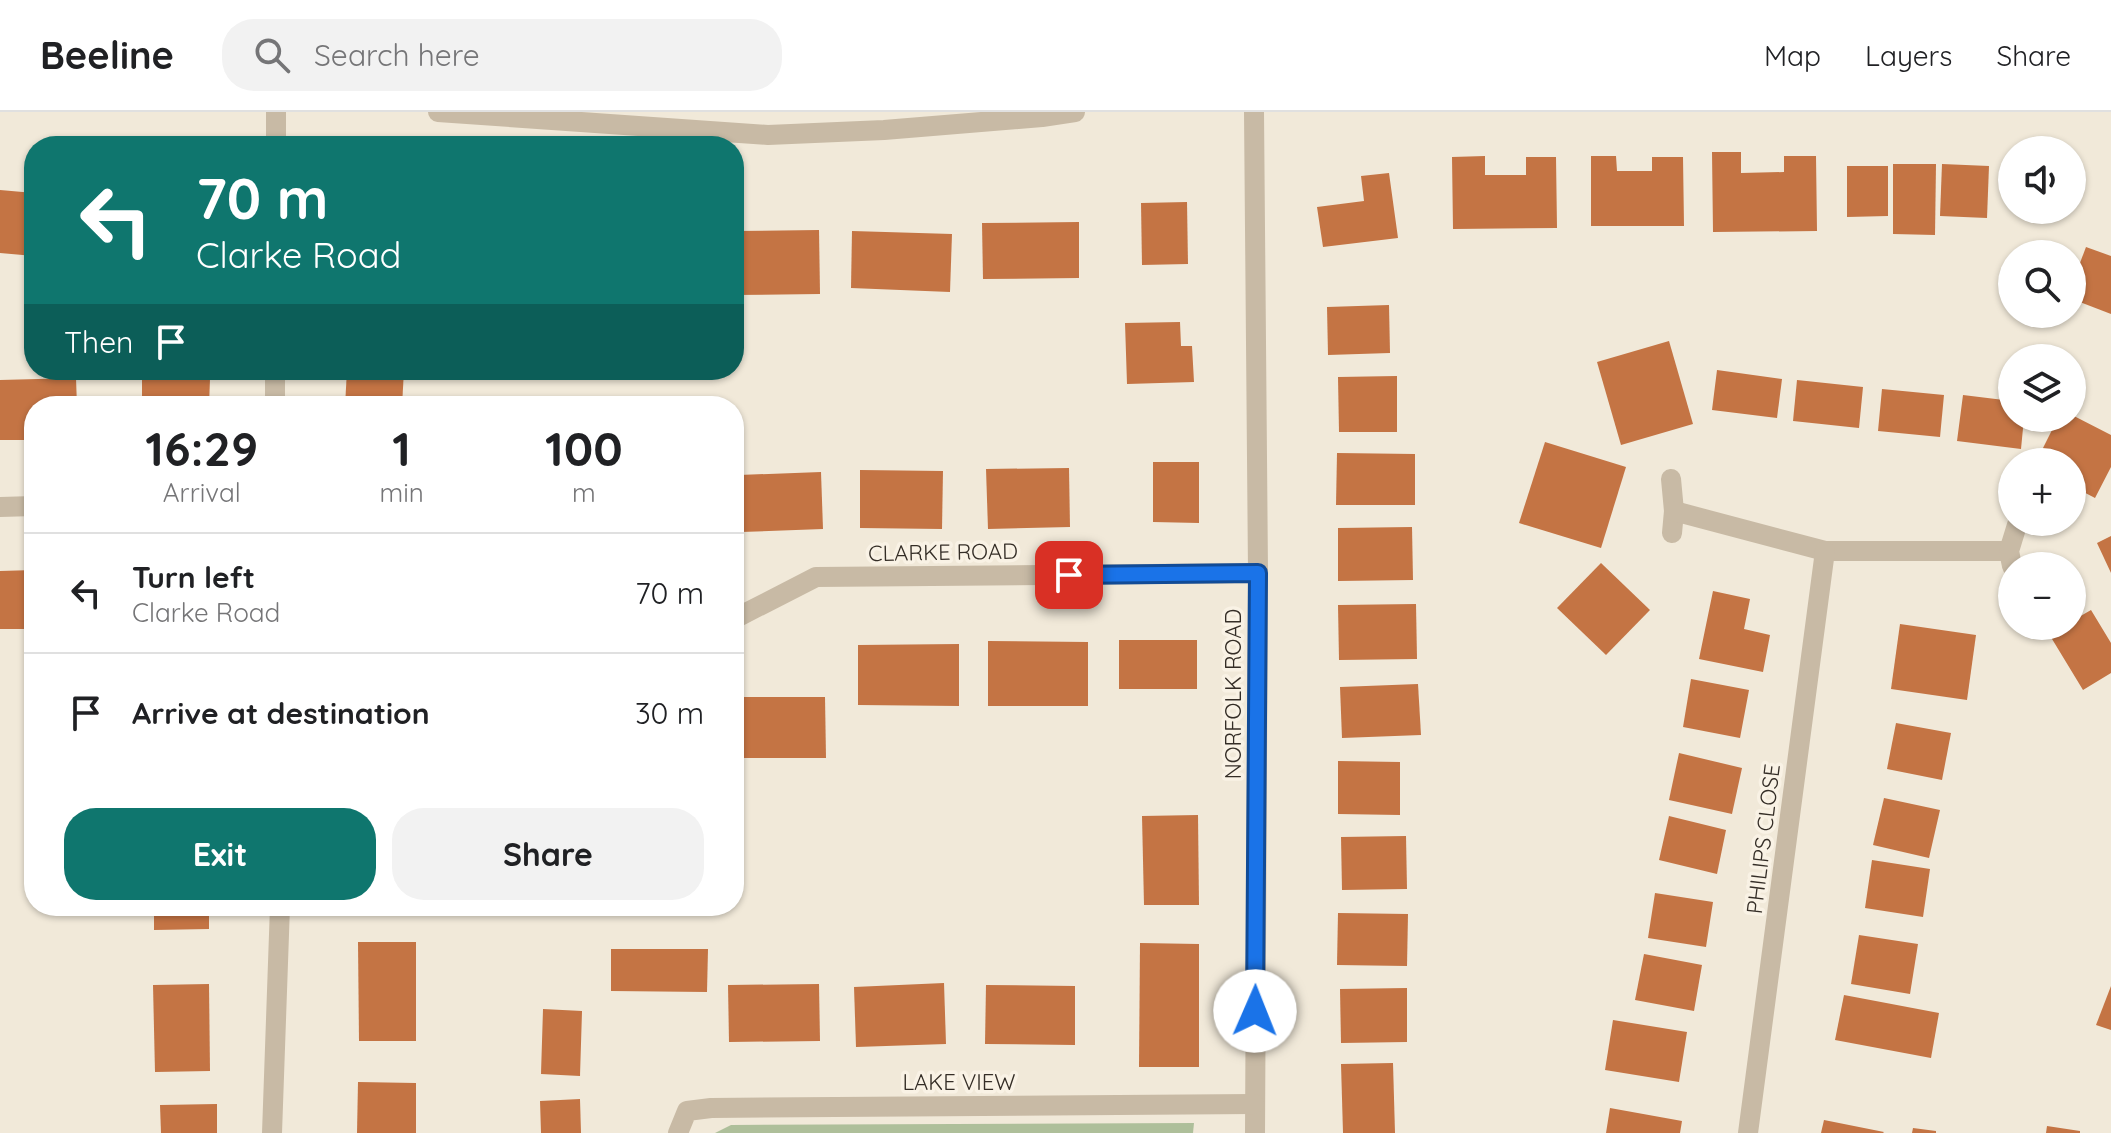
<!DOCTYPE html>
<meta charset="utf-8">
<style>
:root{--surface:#fff;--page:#f2f2f2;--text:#202124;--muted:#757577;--line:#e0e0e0;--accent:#0f766e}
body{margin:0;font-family:Quicksand,sans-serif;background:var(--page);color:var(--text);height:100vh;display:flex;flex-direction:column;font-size:30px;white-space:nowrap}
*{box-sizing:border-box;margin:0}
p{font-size:26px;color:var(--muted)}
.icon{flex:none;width:44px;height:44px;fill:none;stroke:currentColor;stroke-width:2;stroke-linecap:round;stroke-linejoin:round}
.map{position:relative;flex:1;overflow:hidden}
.sheet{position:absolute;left:24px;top:284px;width:720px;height:520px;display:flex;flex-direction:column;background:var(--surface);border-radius:32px;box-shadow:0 2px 6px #0004}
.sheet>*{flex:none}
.guide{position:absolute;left:24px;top:24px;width:720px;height:244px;border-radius:32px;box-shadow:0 2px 6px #0004;background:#0f766e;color:#fff;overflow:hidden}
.buttons{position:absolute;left:1998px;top:24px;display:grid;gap:16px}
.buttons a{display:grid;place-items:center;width:88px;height:88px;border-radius:50%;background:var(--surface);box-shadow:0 2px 6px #0004;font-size:40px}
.pin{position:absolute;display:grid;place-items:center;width:68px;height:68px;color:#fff;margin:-34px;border-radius:16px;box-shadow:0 4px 12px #0006}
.me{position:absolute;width:88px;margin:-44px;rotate:1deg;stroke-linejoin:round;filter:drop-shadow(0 0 6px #0008)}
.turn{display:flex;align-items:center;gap:28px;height:168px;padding:0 40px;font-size:36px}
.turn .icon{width:104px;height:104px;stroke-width:2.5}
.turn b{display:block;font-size:56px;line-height:68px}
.then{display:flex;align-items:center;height:76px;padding:0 40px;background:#0003;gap:16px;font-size:30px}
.eta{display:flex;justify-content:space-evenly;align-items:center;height:136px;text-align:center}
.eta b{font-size:48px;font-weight:700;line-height:56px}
.primary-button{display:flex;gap:16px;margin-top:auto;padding:16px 40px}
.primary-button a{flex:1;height:92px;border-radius:32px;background:var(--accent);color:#fff;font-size:32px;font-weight:700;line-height:92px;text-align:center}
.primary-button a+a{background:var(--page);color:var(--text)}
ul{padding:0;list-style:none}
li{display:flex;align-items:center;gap:24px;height:120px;padding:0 40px;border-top:2px solid var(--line)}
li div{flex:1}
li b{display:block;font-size:30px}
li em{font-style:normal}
header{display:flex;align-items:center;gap:48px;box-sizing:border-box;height:112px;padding:0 40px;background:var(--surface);border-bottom:2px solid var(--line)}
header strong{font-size:38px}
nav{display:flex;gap:44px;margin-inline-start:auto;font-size:28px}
.search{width:560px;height:72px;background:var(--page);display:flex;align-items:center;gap:20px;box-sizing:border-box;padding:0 28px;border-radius:32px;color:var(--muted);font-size:30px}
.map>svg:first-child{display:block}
.green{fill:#aebf9a}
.building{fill:#c47444}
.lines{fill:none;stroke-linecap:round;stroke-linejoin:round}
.minor{stroke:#c8baa5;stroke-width:20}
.tertiary{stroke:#c8baa5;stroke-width:20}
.route-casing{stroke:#114b97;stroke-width:20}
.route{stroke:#1a73e8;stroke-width:14}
.labels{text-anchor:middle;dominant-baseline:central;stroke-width:7;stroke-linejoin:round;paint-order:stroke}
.street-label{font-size:22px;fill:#342d26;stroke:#f9f2e5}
</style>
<header>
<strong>Beeline</strong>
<div class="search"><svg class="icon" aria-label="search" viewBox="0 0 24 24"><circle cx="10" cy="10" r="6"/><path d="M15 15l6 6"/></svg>Search here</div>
<nav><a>Map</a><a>Layers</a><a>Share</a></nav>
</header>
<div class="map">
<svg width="2111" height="1021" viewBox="0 0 2111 1021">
<rect width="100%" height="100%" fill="#f1e9d9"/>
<path class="green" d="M1194,1011L1193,1021H715L731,1013Z"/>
<g class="building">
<path d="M2059,30L2060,38H2018L2017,34Z"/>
<path d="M1712,40H1741V61L1784,60V44H1816L1817,119L1713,120Z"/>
<path d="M1485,44V63H1526V45H1556L1557,116L1453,117L1452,45Z"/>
<path d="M1591,44H1616L1617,59H1652V45H1683L1684,114H1591Z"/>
<path d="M1893,52H1936L1935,123L1893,122Z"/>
<path d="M1942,52L1989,54L1987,106L1940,104Z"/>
<path d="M1847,54H1888V104L1847,105Z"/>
<path d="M1389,61L1398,126L1323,135L1317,95L1364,89L1361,64Z"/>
<path d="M0,78L34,81V144L0,141Z"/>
<path d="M1187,90L1188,152L1142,153L1141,91Z"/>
<path d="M1079,110V166L983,167L982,111Z"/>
<path d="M819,118L820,182L734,183V119Z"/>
<path d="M852,119L952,122L950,180L851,176Z"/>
<path d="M2086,135L2111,144V202L2072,187V172Z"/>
<path d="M1389,193L1390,241L1328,243L1327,195Z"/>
<path d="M1180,210L1181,234H1192L1194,270L1127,272L1125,211Z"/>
<path d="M1669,229L1693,312L1621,333L1597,250Z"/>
<path d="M347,258H404L402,294H345Z"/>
<path d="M1717,258L1782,267L1777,306L1712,298Z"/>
<path d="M1397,264V320H1339L1338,265Z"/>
<path d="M76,266L77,294H34V328H0V268Z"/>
<path d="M142,266L210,267L209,294H142Z"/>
<path d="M1797,268L1863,275L1859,316L1793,309Z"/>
<path d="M1882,277L1944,283L1940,325L1878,319Z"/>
<path d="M1963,283L2012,289V306H2024L2021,337L1957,329Z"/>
<path d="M2072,303L2111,323V355L2095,386L2072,374V350H2036L2058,306H2072Z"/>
<path d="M1545,330L1626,355L1601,436L1519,411Z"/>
<path d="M1337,341L1415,342V393H1336Z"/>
<path d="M1153,350H1199V411L1153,410Z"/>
<path d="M1069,356L1070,415L988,417L986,357Z"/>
<path d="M860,358L943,359L942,417L860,416Z"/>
<path d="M821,360L823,417L741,420L739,363Z"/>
<path d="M1412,415L1413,468L1338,469V416Z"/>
<path d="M2111,424V461L2097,431Z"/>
<path d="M1601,451L1650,498L1606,543L1557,496Z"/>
<path d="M34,458V517H0V459Z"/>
<path d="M1713,479L1750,487L1744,517L1770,523L1763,560L1699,547Z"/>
<path d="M1416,492L1417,547L1339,548L1338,493Z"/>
<path d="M2091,498L2111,531V561L2083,578L2049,522L2063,514H2072V509Z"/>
<path d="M1900,512L1976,523L1967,588L1891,577Z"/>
<rect x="1119" y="528" width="78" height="49"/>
<path d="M988,529L1088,530V594H988Z"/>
<path d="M959,532V594L858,593V533Z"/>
<path d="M1691,567L1749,578L1740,626L1683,615Z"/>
<path d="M1418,572L1421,623L1342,626L1340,575Z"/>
<path d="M734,585H825L826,646H734Z"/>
<path d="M1896,611L1951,621L1942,668L1887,657Z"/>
<path d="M1679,641L1742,656L1732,702L1669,688Z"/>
<path d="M1338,649L1400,650V703L1338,702Z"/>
<path d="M1884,686L1940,698L1929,746L1873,733Z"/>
<path d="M1198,703L1199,793H1144L1142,704Z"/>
<path d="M1669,704L1726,718L1717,762L1659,748Z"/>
<path d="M1406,724L1407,777L1342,778L1341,725Z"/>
<path d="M1872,748L1930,757L1923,805L1865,796Z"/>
<path d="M1655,781L1713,790L1706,835L1648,826Z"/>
<path d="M154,794H209V817L154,818Z"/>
<path d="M1338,801L1408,802L1407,854L1337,853Z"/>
<path d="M1859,823L1918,832L1910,882L1851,872Z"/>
<path d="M358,830H416V929H359Z"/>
<path d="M1140,831L1199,832V955H1139Z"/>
<path d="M611,837H708L707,880L611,879Z"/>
<path d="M1644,842L1702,853L1694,899L1635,888Z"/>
<path d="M944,871L946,932L856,935L854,875Z"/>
<path d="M209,872L210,959L155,960L153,873Z"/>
<path d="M819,872L820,929L729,930L728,873Z"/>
<path d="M986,873L1075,874V933L985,932Z"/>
<path d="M2111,874V918L2096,913Z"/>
<path d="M1407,876V930L1341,931L1340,877Z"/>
<path d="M1844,883L1939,901L1931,946L1835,928Z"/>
<path d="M543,897L582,899L580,964L541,962Z"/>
<path d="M1613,908L1687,920L1679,970L1605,958Z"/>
<path d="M1393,951L1395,1021H1343L1341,952Z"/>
<path d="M358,970L416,971V1021H357Z"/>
<path d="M580,987L581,1021H541L540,989Z"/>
<path d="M217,992V1021H161L160,993Z"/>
<path d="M1610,996L1682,1009L1680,1021H1606Z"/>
<path d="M1824,1008L1884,1020L1883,1021H1821Z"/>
<path d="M2047,1014L2080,1019V1021H2046Z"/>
<path d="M1913,1016L1936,1019V1021H1912Z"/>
</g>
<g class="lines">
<g class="minor">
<path d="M1254,0L1258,461L1255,1021"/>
<path d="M276,34V0"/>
<path d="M275,294V258"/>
<path d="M1671,367L1674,399L1672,421"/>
<path d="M0,395L34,394"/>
<path d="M1674,399L1825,439H2009"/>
<path d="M2012,454L2009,439L2017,413"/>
<path d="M734,507L816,465L1258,461"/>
<path d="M272,1021L280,794"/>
<path d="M678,1021L687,999L711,996L1254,992"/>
<path d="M1748,1021L1825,439"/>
</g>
<path class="tertiary" d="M438,0L768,23L884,18L1042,5L1075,0"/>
</g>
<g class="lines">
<defs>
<path id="route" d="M1069,463L1258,461L1255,899"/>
</defs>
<use href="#route" class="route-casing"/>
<use href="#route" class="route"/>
</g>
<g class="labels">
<g class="street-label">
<text transform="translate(943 440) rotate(-1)">CLARKE ROAD</text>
<text transform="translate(1233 582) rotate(-90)">NORFOLK ROAD</text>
<text transform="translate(1763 727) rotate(-83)">PHILIPS CLOSE</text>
<text x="959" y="970">LAKE VIEW</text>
</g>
</g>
</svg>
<div class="buttons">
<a><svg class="icon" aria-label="sound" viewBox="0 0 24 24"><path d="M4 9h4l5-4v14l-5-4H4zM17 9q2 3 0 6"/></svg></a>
<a><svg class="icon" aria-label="search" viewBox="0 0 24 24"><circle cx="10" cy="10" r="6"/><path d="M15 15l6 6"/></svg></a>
<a><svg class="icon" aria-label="layers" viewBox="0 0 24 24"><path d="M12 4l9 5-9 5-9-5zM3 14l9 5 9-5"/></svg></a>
<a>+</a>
<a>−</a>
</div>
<div class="pin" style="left:1069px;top:463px;background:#d93025"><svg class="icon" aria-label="arrive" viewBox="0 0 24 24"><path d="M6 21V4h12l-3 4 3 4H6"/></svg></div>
<svg class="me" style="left:1255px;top:899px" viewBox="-20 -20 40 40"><circle r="19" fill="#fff"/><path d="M0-13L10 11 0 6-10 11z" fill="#1a73e8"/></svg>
<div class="guide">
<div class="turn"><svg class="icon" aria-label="left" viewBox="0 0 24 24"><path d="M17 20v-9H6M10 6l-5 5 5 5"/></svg><div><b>70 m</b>Clarke Road</div></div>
<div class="then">Then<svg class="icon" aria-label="arrive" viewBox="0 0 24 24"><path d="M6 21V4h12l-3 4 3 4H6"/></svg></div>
</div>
<section class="sheet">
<div class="eta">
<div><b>16:29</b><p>Arrival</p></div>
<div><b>1</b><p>min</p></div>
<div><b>100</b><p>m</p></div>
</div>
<ul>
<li><svg class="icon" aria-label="left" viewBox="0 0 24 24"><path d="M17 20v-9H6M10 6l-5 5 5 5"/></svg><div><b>Turn left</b><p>Clarke Road</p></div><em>70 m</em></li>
<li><svg class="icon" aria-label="arrive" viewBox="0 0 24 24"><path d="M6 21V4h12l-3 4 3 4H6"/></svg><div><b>Arrive at destination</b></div><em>30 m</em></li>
</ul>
<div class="primary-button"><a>Exit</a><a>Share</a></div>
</section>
</div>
